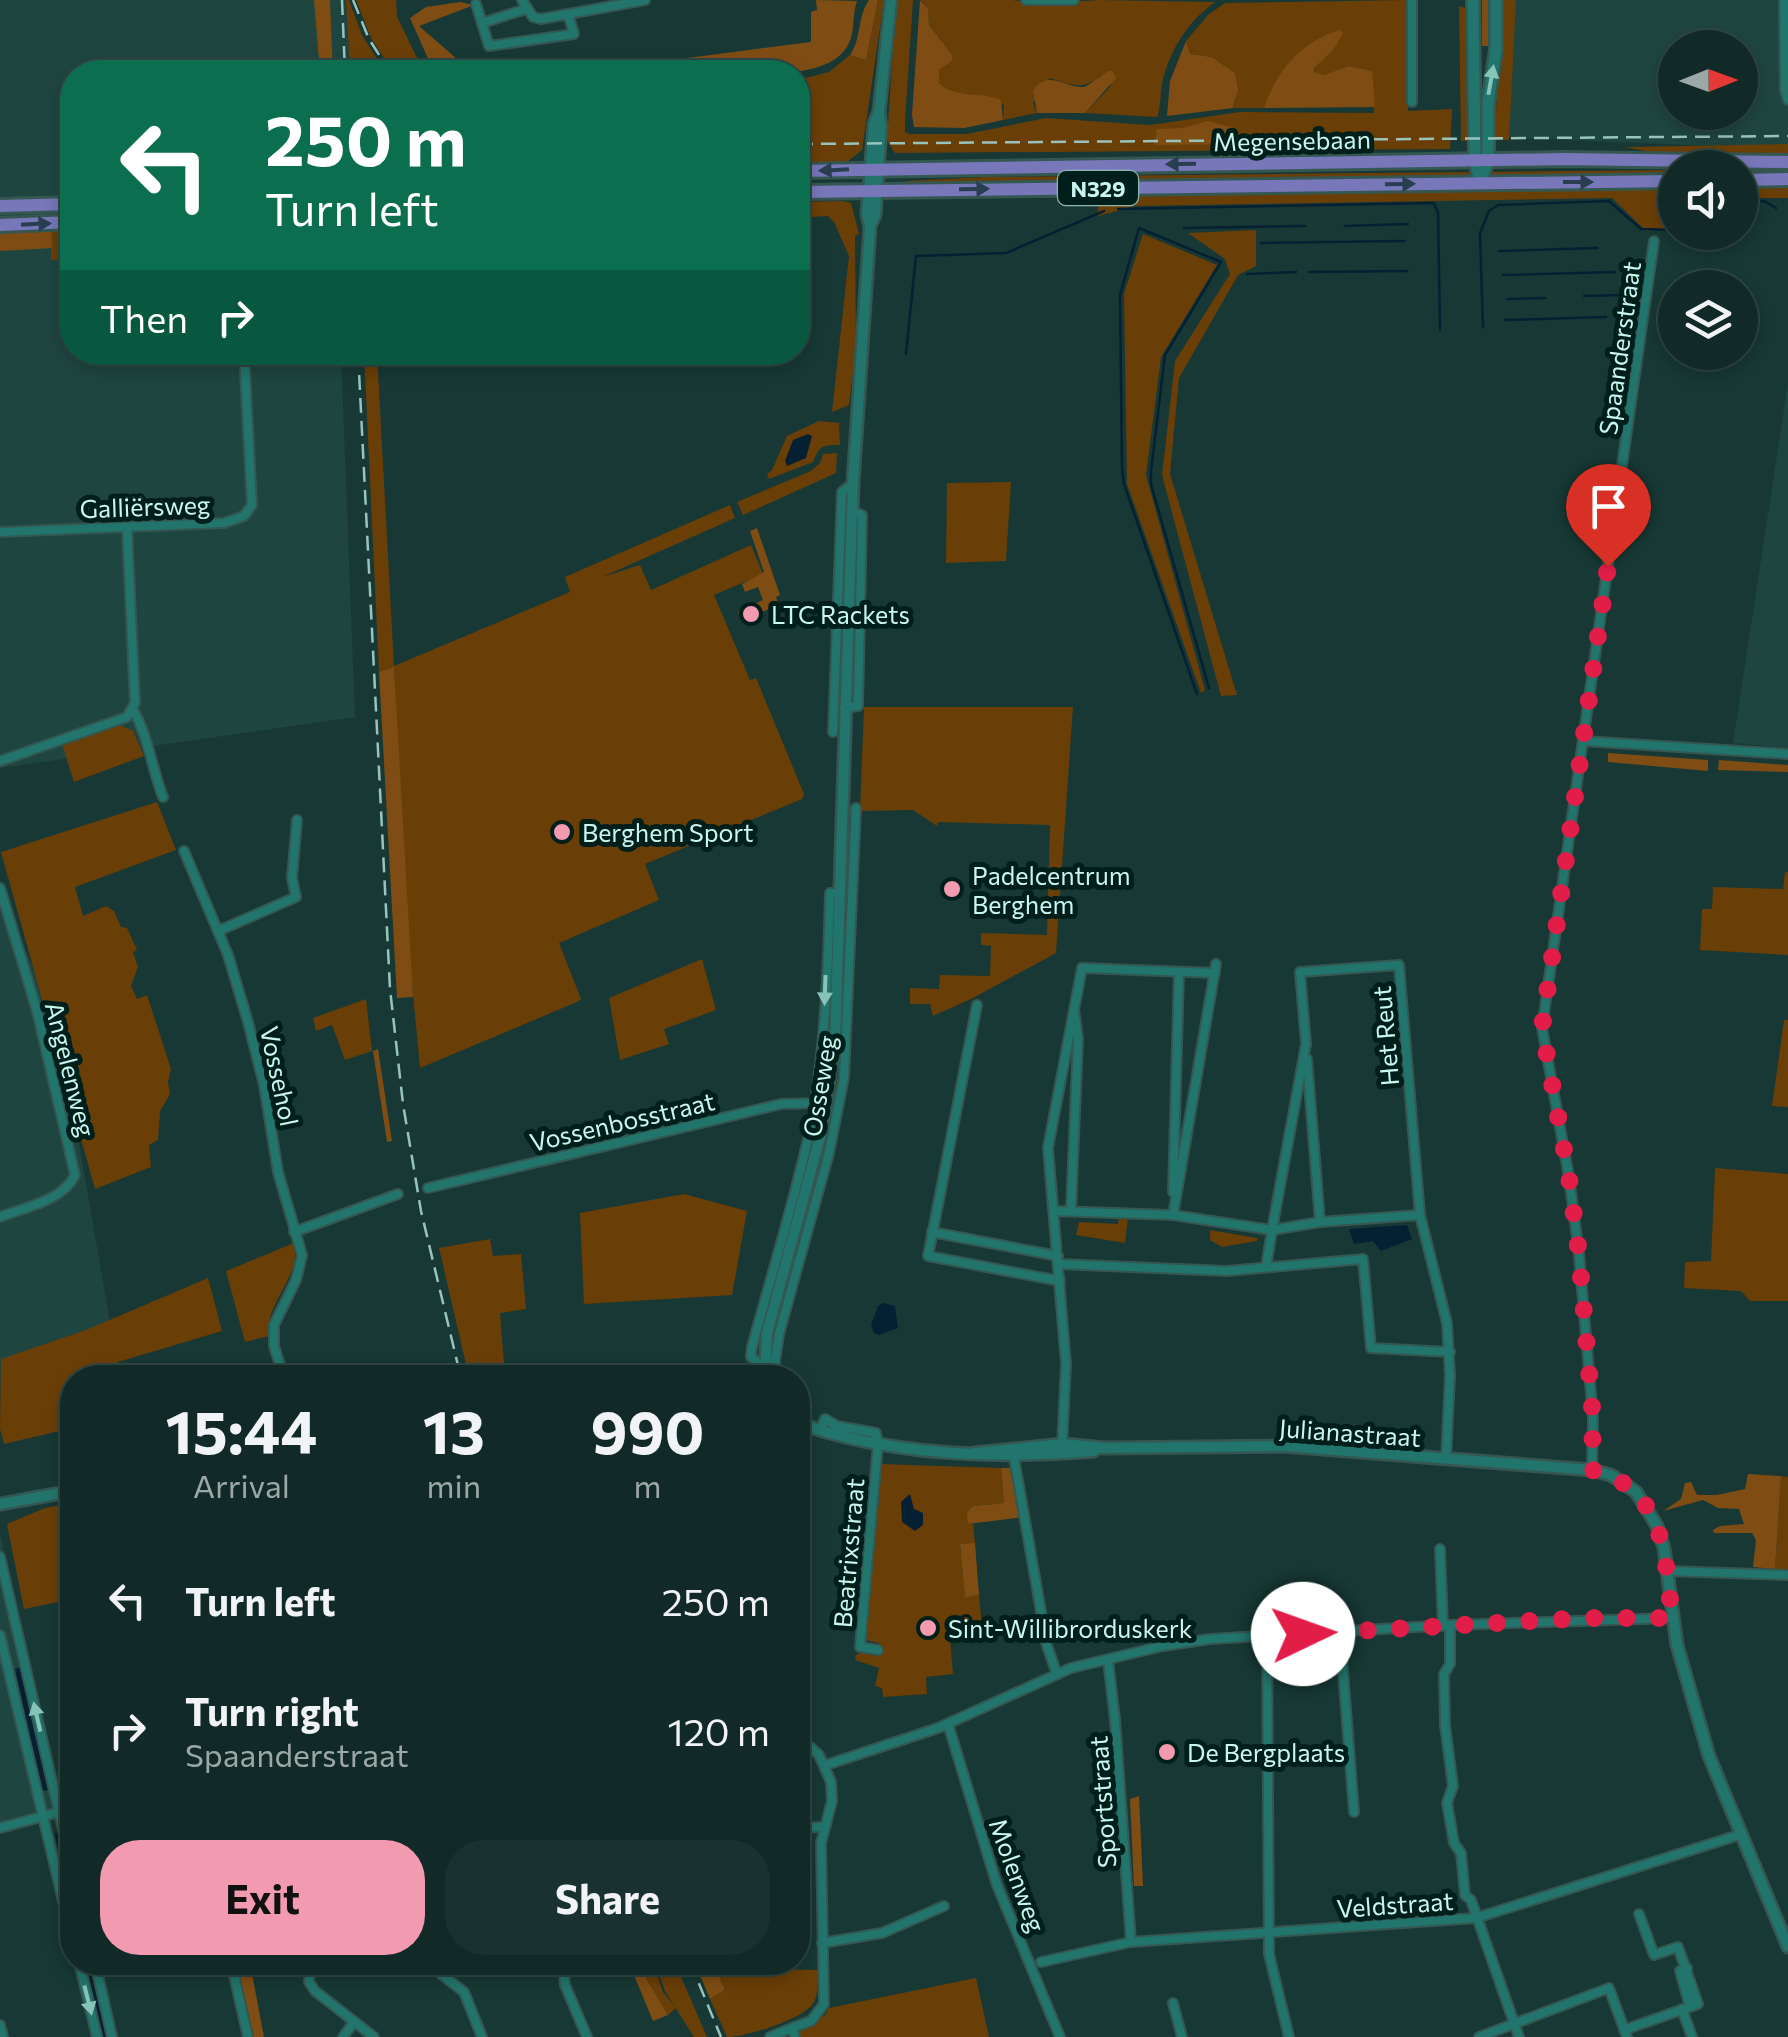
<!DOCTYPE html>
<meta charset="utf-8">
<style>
:root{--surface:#112a27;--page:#1a322f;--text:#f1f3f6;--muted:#9ca7a7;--line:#304644;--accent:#f29aaf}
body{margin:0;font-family:Commissioner,sans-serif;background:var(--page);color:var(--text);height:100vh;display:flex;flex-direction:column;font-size:38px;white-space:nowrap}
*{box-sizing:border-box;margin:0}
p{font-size:32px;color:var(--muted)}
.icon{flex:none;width:55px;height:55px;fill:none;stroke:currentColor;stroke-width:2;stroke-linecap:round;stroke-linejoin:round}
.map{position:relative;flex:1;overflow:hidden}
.side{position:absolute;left:60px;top:1365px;width:750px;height:610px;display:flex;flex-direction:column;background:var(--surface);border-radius:40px;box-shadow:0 5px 15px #0003,0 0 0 2px var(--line)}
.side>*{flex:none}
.hud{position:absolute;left:60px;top:60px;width:750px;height:305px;border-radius:40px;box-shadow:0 5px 15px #0003,0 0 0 2px var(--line);background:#0b6e4f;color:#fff;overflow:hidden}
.needle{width:65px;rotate:89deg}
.tools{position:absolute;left:1658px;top:30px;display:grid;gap:20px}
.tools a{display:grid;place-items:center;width:100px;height:100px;border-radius:50%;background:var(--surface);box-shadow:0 5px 15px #0003,0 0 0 2px var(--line);font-size:50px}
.pin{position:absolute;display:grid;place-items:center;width:85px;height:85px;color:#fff;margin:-102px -42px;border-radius:50% 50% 50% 0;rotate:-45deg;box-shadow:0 0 10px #0007}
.pin .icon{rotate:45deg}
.me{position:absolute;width:110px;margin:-55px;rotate:87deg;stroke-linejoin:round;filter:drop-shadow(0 0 8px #0008)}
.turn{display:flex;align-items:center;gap:35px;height:210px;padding:0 40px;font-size:45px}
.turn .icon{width:130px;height:130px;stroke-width:2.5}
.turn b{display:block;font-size:70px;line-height:85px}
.then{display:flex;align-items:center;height:95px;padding:0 40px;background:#0003;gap:20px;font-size:38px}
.eta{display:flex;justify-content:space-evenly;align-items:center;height:170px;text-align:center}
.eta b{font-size:60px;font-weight:700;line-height:70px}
.action{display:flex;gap:20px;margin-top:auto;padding:20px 40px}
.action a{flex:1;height:115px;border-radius:40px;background:var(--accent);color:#111;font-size:40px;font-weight:700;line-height:115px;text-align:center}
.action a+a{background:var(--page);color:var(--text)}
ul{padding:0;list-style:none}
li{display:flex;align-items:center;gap:30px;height:130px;padding:0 40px}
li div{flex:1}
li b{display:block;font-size:38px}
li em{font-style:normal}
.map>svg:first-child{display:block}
.built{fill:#1f4540;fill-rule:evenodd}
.green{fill:#6a3e07}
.forest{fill:#7f4d14}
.water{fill:#062033}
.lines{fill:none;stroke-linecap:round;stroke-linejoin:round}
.stream{stroke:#062033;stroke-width:2.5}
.minor-casing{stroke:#345752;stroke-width:12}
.tertiary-casing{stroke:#345752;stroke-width:15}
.secondary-casing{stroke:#345752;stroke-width:16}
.primary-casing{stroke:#345752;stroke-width:18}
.minor{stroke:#22756c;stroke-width:8}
.tertiary{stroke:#22756c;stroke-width:10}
.secondary{stroke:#22756c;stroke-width:11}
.primary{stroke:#7777b9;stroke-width:12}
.rail{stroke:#99c4bd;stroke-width:2.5;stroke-dasharray:15 8;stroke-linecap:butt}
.oneway{fill:#86c3bb}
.oneway2{fill:#2a3e52}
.route{stroke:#e11d48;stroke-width:18;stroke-dasharray:0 32.4}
.poi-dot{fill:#f29aaf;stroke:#001f1b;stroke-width:4}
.labels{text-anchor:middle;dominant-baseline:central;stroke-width:10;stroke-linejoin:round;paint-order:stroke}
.shield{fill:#001f1b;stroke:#8cb6af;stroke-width:2.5}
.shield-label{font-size:22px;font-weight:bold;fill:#c8f7ef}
.street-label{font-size:25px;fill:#c8f7ef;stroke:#001f1b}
.poi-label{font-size:25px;fill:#c8f7ef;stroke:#001f1b;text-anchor:start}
</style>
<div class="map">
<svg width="1788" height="2037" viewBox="0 0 1788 2037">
<rect width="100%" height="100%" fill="#173834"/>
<g class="built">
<path d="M0,0H324L327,72H72V352L341,353L355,717L0,768Z"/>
<path d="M330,0H346L350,72H333Z"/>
<path d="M1491,0H1788V149L1491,137ZM1675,48H1740V112H1675Z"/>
<path d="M1788,383V748L1733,743Z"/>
<path d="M0,895L58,1022L117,1362L0,1379Z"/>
<path d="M0,1534L64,1813L0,1828Z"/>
</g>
<g class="green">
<path d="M346,0H349L362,35L385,72H350Z"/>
<path d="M356,0H396L397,17L424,72H393L371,38Z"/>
<path d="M878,0H884L862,150L847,162L798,165V80L829,72L850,55L866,60Z"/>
<path d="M896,0H913L905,121V132L909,134H967L1046,118L1150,125L1240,112L1374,113L1371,71L1349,66L1323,75L1315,73L1313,68L1333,50L1281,73L1264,108H1233L1236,99L1235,73L1212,57L1190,54L1186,41L1208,15L1225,3L1406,0L1408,111L1452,109L1450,149L895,153L887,141Z"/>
<path d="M921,0H1012L1043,4L1099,0L1215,2C1188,21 1169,51 1162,84C1160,95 1161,106 1157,117L1085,113L1111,86L1101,75C1083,91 1071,85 1050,78L1033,103L1037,113L1003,120L1004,105L950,92L939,83V70L951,62L953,56L929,25L928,9Z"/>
<path d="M1504,0H1516L1509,140H1494Z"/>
<path d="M1459,6L1470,10L1471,141H1461Z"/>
<path d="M1788,144V156C1732,157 1679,159 1625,147Z"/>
<path d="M1788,168V198H1740V169Z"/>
<path d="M1675,170V228L1646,231L1612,198L1135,206L1098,216V187L902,192L906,181L986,177Z"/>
<path d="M798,202L842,201L851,203L859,234L855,236L856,348L849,405L832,412L849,256L834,222L828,216L798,218Z"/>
<path d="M51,226H72V259L51,260Z"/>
<path d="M1256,230V266L1238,275L1179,378L1170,474L1237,695L1221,696L1162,475L1175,361L1230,274L1225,259L1188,233Z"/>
<path d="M1143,234L1217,265L1161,357L1146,475L1205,690L1201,693L1127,484L1124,294Z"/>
<path d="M364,353H377L394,666L570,592L565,577L730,505L735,518L602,577L640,565L651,590L751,545L763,574L714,595L750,680L756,678L804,794L802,799L645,864L659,900L559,943L581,999L577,1002L420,1068L407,931L394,668L379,672Z"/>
<path d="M819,421L839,423L840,445C821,445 820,446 813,462L769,479L767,474L772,470L787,436Z"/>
<path d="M837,453L836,473L743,515L737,502L811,471L820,463L823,454Z"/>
<path d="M1011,482L1006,561L946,563L947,483Z"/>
<path d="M864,707H1073L1056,953L973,998L933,1016L930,1004H910V988L939,989L940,975L990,976L991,946L981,945V933L1047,935L1050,825L938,822L937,826L913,810L860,811Z"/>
<path d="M120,725L133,731L144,756L74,782L62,744Z"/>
<path d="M157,802L176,850L75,887L83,916L106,906L114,911L121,927L127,928L137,950L133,952L138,967L131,986L137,999L147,995L171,1069L168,1082L170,1094L160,1111L158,1140L149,1145L151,1167L95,1189L1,852Z"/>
<path d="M1785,872H1788V955L1700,950L1702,909H1712L1713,887L1783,889Z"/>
<path d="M702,959L716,1010L664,1029L669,1044L620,1060L609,998Z"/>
<path d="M366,999L372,1051L345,1060L332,1025L316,1031L313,1018Z"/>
<path d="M1784,1020H1788V1107L1772,1106Z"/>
<path d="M838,1074L842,1075L818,1181L773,1337L824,1150Z"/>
<path d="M1715,1168L1788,1174V1301H1750L1741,1291L1684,1288L1685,1262L1711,1261Z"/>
<path d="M684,1194L747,1211L732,1295L584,1304L580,1213Z"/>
<path d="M1119,1218H1128L1125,1243L1076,1235L1079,1222L1118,1224Z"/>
<path d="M1210,1230L1257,1238V1241L1222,1247L1210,1240Z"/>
<path d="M490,1239L493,1256L521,1254L526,1309L500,1313L505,1377H469L439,1248Z"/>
<path d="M294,1243C302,1278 264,1302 269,1336L245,1342L226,1271Z"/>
<path d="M208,1278L222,1331L118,1362L122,1377L72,1378V1428L4,1444L0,1429L1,1359L86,1330Z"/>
<path d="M880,1464L1001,1468L1004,1503L973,1506L968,1524H973L975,1543L960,1545L965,1596L979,1595L982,1628L976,1629L977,1636L950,1639L953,1674L926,1677L927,1694L883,1697L882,1688L875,1686L879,1668L855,1660L856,1655L863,1652L879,1653V1643L866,1640Z"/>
<path d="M1781,1476L1788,1477V1569H1775Z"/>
<path d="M72,1503V1599L24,1609L7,1524L45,1508Z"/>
<path d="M637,1963H653L663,1992L676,2008L668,2015Z"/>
<path d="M655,1963H675L707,2037H694L665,1991Z"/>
<path d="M713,1963H763L767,1969L818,1970C817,1980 819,1993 814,2002C805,2019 746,2037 727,2037L710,1999L725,1990Z"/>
<path d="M976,1978L989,2037H794L791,2032L825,2015L829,2008Z"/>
</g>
<g class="forest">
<path d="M314,0H330L333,72H320Z"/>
<path d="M816,0L857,1C853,12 854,23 852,34C846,62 818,69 793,72H579L811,42V12L817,10Z"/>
<path d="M869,0H878L866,60L850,55C862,38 857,17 869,0Z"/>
<path d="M920,0L928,9L929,25L953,56L951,62L939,70V83C956,99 979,91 1001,100L1003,120L964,128L914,127L912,115Z"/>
<path d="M1482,0H1495L1493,46H1482Z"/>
<path d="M460,2L474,5L419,26L472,72H434L410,18L426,7Z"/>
<path d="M1339,30L1343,33L1333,50L1314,68V72L1323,75L1349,66L1372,71L1375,107L1264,108C1277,70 1300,43 1339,30Z"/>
<path d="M1186,41L1190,54L1212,57L1235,73L1238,90L1233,108L1167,116L1170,81Z"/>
<path d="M1108,71H1113L1116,78L1085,113H1037L1033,91C1047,68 1064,88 1085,87Z"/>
<path d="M1207,121L1231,127V144L1154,145L1157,129L1184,128Z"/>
<path d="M51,226L52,248L0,251V229Z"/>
<path d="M757,528L780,595L776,597L779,605L742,620L738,612L763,600L758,587L745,592L742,584L764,572L750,531Z"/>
<path d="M394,667L413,997L397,998L379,672Z"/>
<path d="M1608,753L1708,760V771L1608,762Z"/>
<path d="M1719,760L1788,765V772L1718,770Z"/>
<path d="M378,1049L392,1141L387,1142L373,1051Z"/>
<path d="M1001,1468H1015L1024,1517L968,1524L967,1513L973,1506L1004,1503Z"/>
<path d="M1748,1474L1781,1476L1775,1569L1753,1567L1756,1540L1752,1533H1714L1713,1530L1720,1526L1744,1524L1739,1509L1718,1508L1703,1500L1663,1511L1681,1499L1685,1483L1691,1482L1697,1495H1717L1745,1489Z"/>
<path d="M975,1543L979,1595L965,1597L960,1544Z"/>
<path d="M1139,1796L1143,1886H1134L1130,1799Z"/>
<path d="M237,1963H250L264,2037H254Z"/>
<path d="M629,1963H637L668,2015L653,2021Z"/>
<path d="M695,1963H713L725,1990L710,1999Z"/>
</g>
<g class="water">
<path d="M808,434L812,436L806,458L787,466L785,461L793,440Z"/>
<path d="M1407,1225L1412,1239L1381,1251L1373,1241L1354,1244L1349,1229Z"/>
<path d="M883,1303L895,1306L898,1328L879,1335L874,1333L871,1325L878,1306Z"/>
<path d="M910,1494L914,1509L923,1513V1525L915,1531L902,1522L901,1502Z"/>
<path d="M20,1667L48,1790L42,1791L15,1669Z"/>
</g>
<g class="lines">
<g class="stream">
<path d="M1740,201H1764L1776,208"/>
<path d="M1118,209L1434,203L1438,213L1440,330"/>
<path d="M1345,226L1408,224"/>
<path d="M1184,228L1305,226"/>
<path d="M1261,243L1404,241"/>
<path d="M1499,251L1597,248"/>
<path d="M1309,272L1407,271"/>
<path d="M1247,274L1296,272"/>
<path d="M1503,275L1615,272"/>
<path d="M1584,296L1623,295"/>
<path d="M1507,299L1545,298"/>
<path d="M1505,320L1606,317"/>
<path d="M1483,327L1480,233L1489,211L1498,205L1609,201L1641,229L1675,230"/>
<path d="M906,354L916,256L1006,253L1104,211"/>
<path d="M1197,694L1124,484L1122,468L1120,295L1139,228L1221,262L1165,355L1151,471V484L1209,688"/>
<path d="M56,1834L72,1902"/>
<path d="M87,1962L105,2037"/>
</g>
<defs>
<g id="minor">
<path d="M522,0L533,17L541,19L645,0"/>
<path d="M1026,0H1074"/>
<path d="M1412,0V102"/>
<path d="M1784,0L1785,90L1788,100"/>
<path d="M476,4L489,46L574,34L568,14"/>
<path d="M482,23L526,9"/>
<path d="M0,532L224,523L244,516L252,505L244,352"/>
<path d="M844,708L858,706L862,515L852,511"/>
<path d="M133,710C148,735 152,769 163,797"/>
<path d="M833,732L842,492L853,483"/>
<path d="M1583,741L1788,754"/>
<path d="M0,761L127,717L135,703L127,527"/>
<path d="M184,851L228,955L248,1022L264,1085L278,1172L302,1255L296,1280L274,1325V1346L284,1378"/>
<path d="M0,888L37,1011L75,1175C63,1201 25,1207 0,1217"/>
<path d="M218,931L296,897L292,878L297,820"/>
<path d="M977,1005L928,1256L1060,1281"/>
<path d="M1307,1059L1320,1222"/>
<path d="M428,1188L781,1104L819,1103"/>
<path d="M1173,1192L1179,972"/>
<path d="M1054,1211L1173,1215L1272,1230L1320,1222L1420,1215L1399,965L1300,972L1306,1044L1272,1230L1266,1267"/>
<path d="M1071,1211L1078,1039L1074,1010L1082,968L1215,973"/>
<path d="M1173,1215L1216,964"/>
<path d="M1420,1215L1447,1323L1450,1376L1446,1459"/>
<path d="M294,1232L398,1194"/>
<path d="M932,1232L1058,1256"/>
<path d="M1058,1264L1227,1271L1363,1259L1371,1348L1450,1352"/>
<path d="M763,1366L751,1357L752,1347C771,1277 792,1209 808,1139C825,1058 828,975 830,893H841"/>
<path d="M777,1378L775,1361L779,1334L829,1153L844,1077L856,808"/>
<path d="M820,1430L825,1419L837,1426L876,1433L878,1444L860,1647L878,1650"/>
<path d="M1062,1447L1066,1364L1048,1148L1074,1010"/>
<path d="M1013,1452L1047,1646L1057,1674"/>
<path d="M1592,1470L1593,1418L1579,1254L1569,1177L1542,1028L1654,241"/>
<path d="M1440,1549L1443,1626"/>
<path d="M0,1557L72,1868"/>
<path d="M1667,1571L1788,1575"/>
<path d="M1450,1625V1664L1444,1674L1445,1725L1453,1786L1447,1803L1454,1843L1461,1853L1465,1895L1471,1900L1519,2037"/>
<path d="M1340,1632L1354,1812"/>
<path d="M0,1635L72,1939"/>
<path d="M1267,1636L1269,1954L1289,2037"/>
<path d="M1108,1660L1115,1720L1131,1942"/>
<path d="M948,1724L997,1885L1060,2037"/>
<path d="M826,1765L938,1728L1071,1668L1163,1646L1210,1639L1450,1625L1672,1618"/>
<path d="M0,1828L59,1812"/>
<path d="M798,1828L823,1827"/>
<path d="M822,1943L882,1933L944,1906"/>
<path d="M79,1962L97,2037"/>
<path d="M95,1962L112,2037"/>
<path d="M231,1962L248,2037"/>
<path d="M310,1962L309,1982L315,1991L374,2037"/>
<path d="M426,1962L464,1992L482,2037"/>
<path d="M563,1962L565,1985L587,2037"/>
<path d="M1041,1962L1131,1942L1476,1918L1742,1834"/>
<path d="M1687,1968L1680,1971L1690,2007"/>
<path d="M1173,2003L1182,2037"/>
<path d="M1682,2009L1692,2037"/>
<path d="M0,2025L3,2037"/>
<path d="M1624,2030L1698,2004L1678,1947L1654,1955L1639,1914"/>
<path d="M343,2037L354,2022"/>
<path d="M770,2037L792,2028"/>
<path d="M795,2037L792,2028L811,2021L824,2004L821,1843L832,1801L831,1782L819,1755L798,1736"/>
<path d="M1479,2037L1609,1988L1627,2037"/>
</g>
<g id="tertiary">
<path d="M870,226L875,215L881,126L879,112L891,0"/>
<path d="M765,1378L767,1333L820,1137L835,1042L853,483L870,227L867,214L874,124L879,112"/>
<path d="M798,1423C891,1456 996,1459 1094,1451"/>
<path d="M974,1453L1063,1444L1105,1448L1284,1446L1592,1470L1611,1475L1636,1492L1657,1526L1664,1548L1677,1645L1709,1756L1788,1947"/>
<path d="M0,1504L72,1491"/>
</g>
<g id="secondary">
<path d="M1473,0L1475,161L1480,182"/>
<path d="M1480,182L1488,161V103L1496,50V0"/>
</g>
<g id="primary">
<path d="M798,171L1564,159L1788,162"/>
<path d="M1740,180L1788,179"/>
<path d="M798,192L1675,181"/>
<path d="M0,206L72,204"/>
<path d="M0,225L72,222"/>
</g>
</defs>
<use href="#minor" class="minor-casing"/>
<use href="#tertiary" class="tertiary-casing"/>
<use href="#secondary" class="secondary-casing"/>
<use href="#primary" class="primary-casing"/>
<use href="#minor" class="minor"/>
<use href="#tertiary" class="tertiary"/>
<use href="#secondary" class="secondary"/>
<use href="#primary" class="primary"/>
<g class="rail">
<path d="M342,0L345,72"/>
<path d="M353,0L369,39L390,72"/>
<path d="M798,144L1788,136"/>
<path d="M358,352L390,989L403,1104L421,1211L461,1378"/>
<path d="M690,1962L721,2037"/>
</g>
</g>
<defs><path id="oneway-solid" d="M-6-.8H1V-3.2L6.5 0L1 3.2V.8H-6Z" transform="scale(2.5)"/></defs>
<g class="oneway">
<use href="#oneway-solid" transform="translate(1491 80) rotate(-80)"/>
<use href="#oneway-solid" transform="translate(825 990) rotate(92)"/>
<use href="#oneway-solid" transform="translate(37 1717) rotate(-103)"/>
<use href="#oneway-solid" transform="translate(88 2000) rotate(76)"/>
</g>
<g class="oneway2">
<use href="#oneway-solid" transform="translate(1181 164) rotate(179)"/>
<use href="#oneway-solid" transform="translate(834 170) rotate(177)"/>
<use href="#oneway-solid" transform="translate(1578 182)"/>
<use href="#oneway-solid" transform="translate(1400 184) rotate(-1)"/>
<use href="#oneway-solid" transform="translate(974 189) rotate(-1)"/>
<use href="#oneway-solid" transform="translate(36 224) rotate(-3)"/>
</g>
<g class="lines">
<path class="route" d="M1303,1634L1584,1618H1672C1665,1555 1665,1488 1592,1470L1593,1418L1579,1254L1569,1177L1542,1028L1608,566"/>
</g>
<g class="poi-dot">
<circle cx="751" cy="614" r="10"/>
<circle cx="562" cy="832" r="10"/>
<circle cx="952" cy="889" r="10"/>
<circle cx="928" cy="1628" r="10"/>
<circle cx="1167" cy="1752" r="10"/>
</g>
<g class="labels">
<rect class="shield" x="1058" y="171" width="80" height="34" rx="8"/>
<g class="shield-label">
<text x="1098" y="188">N329</text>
</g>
<g class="street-label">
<text transform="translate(1292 140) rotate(-1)">Megensebaan</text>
<text transform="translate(1619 348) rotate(-82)">Spaanderstraat</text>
<text transform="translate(145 506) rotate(-2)">Galliërsweg</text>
<text transform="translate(1385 1036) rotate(-95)">Het Reut</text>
<text transform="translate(71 1069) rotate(76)">Angelenweg</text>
<text transform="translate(280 1076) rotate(78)">Vossehol</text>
<text transform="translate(819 1086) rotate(-81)">Osseweg</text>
<text transform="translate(622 1121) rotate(-13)">Vossenbosstraat</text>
<text transform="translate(1350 1432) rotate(4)">Julianastraat</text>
<text transform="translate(848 1553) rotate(-85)">Beatrixstraat</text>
<text transform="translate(1102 1802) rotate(-94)">Sportstraat</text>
<text transform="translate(1018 1875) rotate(70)">Molenweg</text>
<text transform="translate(1395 1904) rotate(-4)">Veldstraat</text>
</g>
<g class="poi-label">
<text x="771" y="614">LTC Rackets</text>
<text x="582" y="832">Berghem Sport</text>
<text x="972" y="875">Padelcentrum<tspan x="972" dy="29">Berghem</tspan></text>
<text x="948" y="1628">Sint-Willibrorduskerk</text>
<text x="1187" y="1752">De Bergplaats</text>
</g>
</g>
</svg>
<div class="tools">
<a><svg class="needle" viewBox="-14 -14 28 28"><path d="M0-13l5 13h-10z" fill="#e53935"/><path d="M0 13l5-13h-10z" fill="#9ca7a7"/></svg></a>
<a><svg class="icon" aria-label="sound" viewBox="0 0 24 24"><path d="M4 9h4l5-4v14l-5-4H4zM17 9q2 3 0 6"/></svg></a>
<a><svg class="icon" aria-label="layers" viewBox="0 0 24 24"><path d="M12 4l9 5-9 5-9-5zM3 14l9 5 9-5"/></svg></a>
</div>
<div class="pin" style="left:1608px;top:566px;background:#d93025"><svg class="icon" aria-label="arrive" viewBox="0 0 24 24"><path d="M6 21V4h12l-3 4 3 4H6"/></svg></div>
<svg class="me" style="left:1303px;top:1634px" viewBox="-20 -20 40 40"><circle r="19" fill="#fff"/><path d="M0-13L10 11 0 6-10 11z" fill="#e11d48"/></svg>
<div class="hud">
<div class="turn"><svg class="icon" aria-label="left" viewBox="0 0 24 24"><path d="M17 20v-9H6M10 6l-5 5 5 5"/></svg><div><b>250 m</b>Turn left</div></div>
<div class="then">Then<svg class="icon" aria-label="right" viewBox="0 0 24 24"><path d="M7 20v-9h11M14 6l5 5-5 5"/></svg></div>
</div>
<section class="side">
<div class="eta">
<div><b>15:44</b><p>Arrival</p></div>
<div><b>13</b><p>min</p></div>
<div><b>990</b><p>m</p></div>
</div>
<ul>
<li><svg class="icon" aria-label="left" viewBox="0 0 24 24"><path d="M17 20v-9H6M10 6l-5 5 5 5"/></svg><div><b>Turn left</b></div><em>250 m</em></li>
<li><svg class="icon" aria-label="right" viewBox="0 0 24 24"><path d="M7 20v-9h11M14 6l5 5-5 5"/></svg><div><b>Turn right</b><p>Spaanderstraat</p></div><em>120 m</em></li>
</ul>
<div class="action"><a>Exit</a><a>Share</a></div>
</section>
</div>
